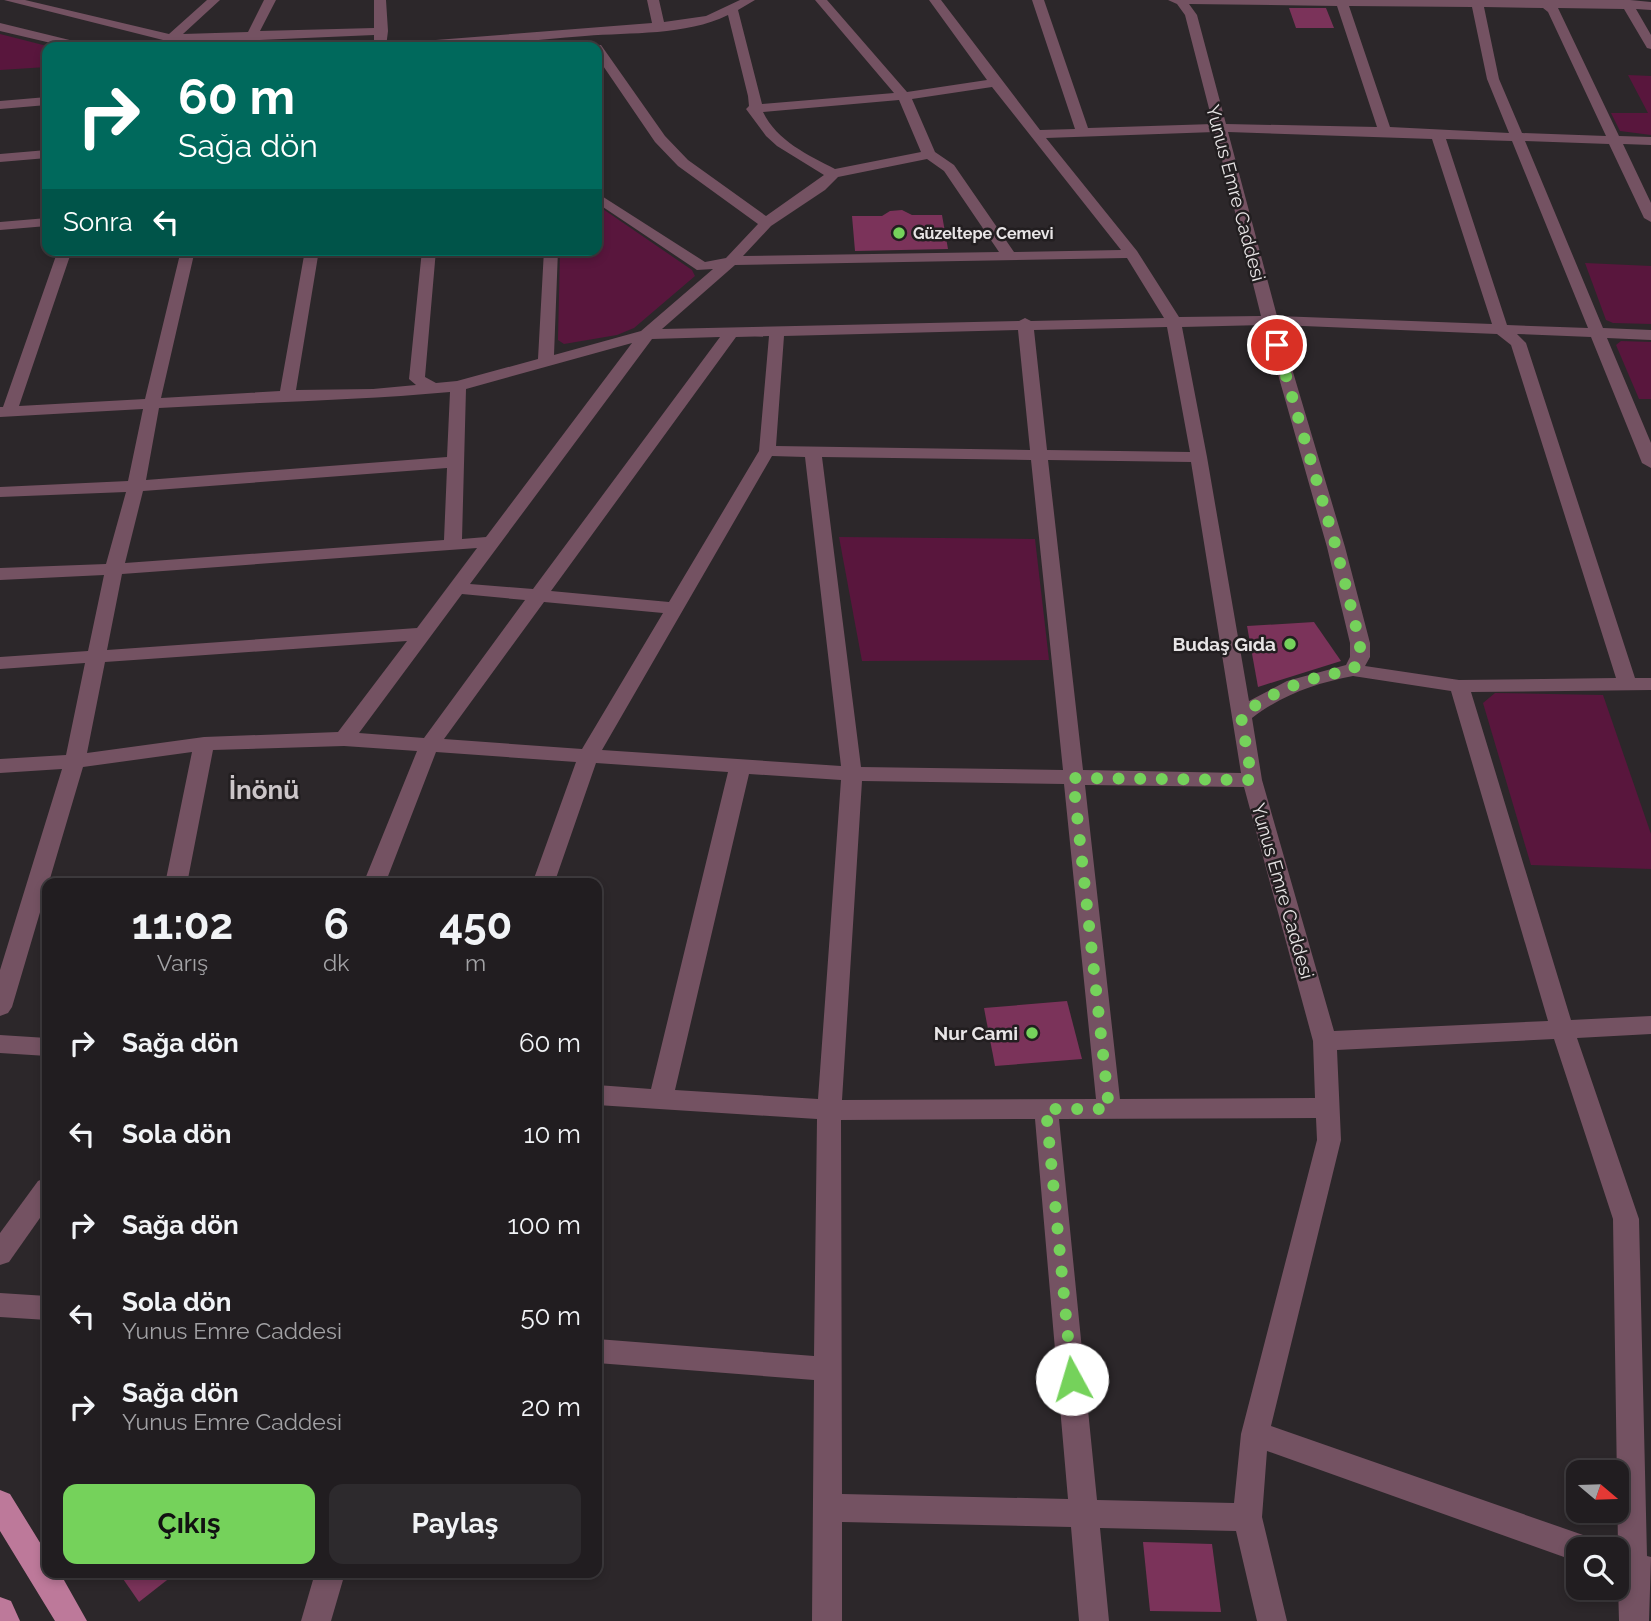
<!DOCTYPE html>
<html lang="tr">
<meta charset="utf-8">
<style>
:root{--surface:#211d20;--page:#2d2a2d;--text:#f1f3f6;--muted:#a2a2a5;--line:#3e3b3e;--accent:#75d25b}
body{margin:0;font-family:Raleway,sans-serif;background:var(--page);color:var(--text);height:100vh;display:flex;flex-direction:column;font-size:26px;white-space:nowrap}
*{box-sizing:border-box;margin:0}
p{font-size:23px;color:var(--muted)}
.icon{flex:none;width:38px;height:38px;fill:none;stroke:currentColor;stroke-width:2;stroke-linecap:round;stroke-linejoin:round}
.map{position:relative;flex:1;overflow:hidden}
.details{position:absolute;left:42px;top:878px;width:560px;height:700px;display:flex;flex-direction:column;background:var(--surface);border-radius:14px;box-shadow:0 4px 10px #0003,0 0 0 2px var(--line)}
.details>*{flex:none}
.guide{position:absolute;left:42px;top:42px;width:560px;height:214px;border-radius:14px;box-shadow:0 4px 10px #0003,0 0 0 2px var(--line);background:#00695c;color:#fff;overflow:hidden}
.needle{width:46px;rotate:109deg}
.tools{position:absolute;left:1566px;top:1460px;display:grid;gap:14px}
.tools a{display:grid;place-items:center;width:63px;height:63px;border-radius:14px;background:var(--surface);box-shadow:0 4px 10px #0003,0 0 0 2px var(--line);font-size:35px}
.pin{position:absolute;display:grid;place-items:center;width:60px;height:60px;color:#fff;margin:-30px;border:4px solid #fff;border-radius:50%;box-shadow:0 2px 7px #0007}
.me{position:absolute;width:77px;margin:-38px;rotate:354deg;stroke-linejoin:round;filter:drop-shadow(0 0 5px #0008)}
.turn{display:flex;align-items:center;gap:24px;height:147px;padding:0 21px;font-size:32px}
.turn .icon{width:91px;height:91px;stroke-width:2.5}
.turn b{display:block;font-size:49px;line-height:60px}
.then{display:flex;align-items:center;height:66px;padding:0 21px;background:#0003;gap:14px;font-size:26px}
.eta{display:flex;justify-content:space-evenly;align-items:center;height:119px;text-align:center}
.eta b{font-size:42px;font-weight:700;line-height:49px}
.action{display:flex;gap:14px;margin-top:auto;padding:14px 21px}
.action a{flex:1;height:80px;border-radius:14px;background:var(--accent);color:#111;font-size:28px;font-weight:700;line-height:80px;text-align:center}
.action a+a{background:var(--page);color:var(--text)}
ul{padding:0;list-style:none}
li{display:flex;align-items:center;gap:21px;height:91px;padding:0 21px}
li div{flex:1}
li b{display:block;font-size:26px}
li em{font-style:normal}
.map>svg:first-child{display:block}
.green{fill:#59163d}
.building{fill:#7b335a}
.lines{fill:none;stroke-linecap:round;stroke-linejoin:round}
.minor{fill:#745262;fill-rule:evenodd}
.major{fill:#bd799a;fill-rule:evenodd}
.route{stroke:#75d25b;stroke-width:12;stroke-dasharray:0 21.6}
.poi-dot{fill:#75d25b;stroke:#221e20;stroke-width:2.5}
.labels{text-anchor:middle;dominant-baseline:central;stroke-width:5;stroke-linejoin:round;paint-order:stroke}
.far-poi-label{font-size:16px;font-weight:bold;fill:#e8e5e6;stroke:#221e20;text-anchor:start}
.street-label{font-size:19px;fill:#e8e5e6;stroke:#221e20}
.poi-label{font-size:19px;font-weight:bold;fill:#e8e5e6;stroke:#221e20;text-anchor:end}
.district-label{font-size:26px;font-weight:bold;fill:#cbc5c8;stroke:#221e20}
</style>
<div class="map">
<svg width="1651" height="1621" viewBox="0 0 1651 1621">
<rect width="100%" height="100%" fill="#2c272a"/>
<g class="green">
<path d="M0,34L51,47H47V67L0,70Z"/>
<path d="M1628,75L1651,76V135L1620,131L1611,113H1648Z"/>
<path d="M597,205L692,270L695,276L634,328L617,335L564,344L558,340L560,250H597Z"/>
<path d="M1585,263L1651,266V324L1613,323L1606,320Z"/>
<path d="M1621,341L1651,342V399H1639L1616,345Z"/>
<path d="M839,537L1035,539L1049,660L862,661Z"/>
<path d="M1495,693L1603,695L1651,834V869L1531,865L1483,703Z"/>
</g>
<g class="building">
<path d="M1289,8H1326L1334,28H1296Z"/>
<path d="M902,210L912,215H942L948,249L855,251L852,216H882L890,211Z"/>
<path d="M1314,622L1341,661L1258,687L1247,626Z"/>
<path d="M1067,1001L1082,1059L995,1066L984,1008Z"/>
<path d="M1143,1542L1212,1544L1221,1612L1150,1611Z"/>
<path d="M119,1573H176L139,1602Z"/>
</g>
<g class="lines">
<g class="minor">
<path d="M4,0H25L169,34L207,0H220L183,34L248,32L264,0H276L260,31L374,28V0H386L388,31L386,47H374V35L169,44L163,40Z"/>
<path d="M647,0H659L664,22L706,16L740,0H755L738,10L762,104L894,93L815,0H827L907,92L987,80L929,0H941L1040,130L1075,129L1032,0H1044L1088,128L1213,124L1185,15L1177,4L1168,0H1630L1651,2V10L1636,9L1651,35V49L1647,48L1624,9L1558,8L1619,136L1651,137V145L1623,144L1651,203V222L1644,218L1609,144L1525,141L1603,328L1651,330V340L1607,338L1651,443V468L1642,463L1591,337L1517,334L1526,343L1635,678H1651V690L1471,692L1571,1020L1651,1016V1034L1577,1038L1639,1219L1647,1556L1651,1557L1649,1621H1619L1617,1549H1612L1618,1547L1613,1219L1554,1039L1337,1050L1341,1140L1271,1426L1583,1535L1593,1539L1598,1549H1578V1562L1267,1451L1262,1517L1287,1621H1257L1236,1531L1100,1528L1109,1621H1079L1071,1527L842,1522V1621H812L814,1380L597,1363V1339L814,1356L817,1119L597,1105V1085L651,1089L728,772L596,763L554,884H532L576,762L436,752L385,884H363L417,751L344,746L213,750L187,884H165L192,752L83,767L12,1007L8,1013L0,1016V970L62,769L0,773V759L66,755L85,663L0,669V657L88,651L104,575L0,580V568L106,564L126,492L0,497V487L128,481L143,409L0,417V407H3L58,250H72L19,406L145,399L181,250H195L161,398L280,391L305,250H319L296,390L373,389L416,385L409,379L422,250H436L425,377L436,383L457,381L538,359L544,250H558L554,355L641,331L713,269L697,270L597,203V193L705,262L726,258L758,224L678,166L655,142L597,57V47H591L593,45H601L665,136L688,160L766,216L824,175L777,146L766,136L746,109L749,106L748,96L728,15C685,36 631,32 585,36C521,41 455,50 391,47L397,43L652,23ZM1189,4L1337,6L1377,127L1226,124L1197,15ZM1349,6L1472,7L1487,79L1509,133L1390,127ZM1484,7L1543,8L1548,12L1606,136L1522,133L1499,79ZM992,87L1121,250L1014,252L954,165L935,152L912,99ZM899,100L921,152L835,169C808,155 777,141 763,112ZM1215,132L1261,316L1179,317L1137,251L1046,138ZM1228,132L1432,139L1492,324L1277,316ZM1446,139L1512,141L1588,328L1507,325ZM927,159L944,171L999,252L743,256L771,226L825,190L838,177ZM1127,258L1164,318L1031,321L1025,318L1019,321L662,329L735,265ZM1264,325L1327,547L1350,643V657L1346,665L1287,681L1249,701L1207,457L1182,327ZM1279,325L1497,334L1511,345L1616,678L1459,680L1365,666L1370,657V643L1345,547ZM1167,327L1190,452L1047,450L1034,330ZM1018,330L1030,450L776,446L784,336ZM769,336L759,451L669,602L551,591L736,337ZM720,337L533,589L470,584L652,339ZM632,343L486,537L462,539L466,389ZM450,392L447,457L146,480L159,408C256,402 353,401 450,392ZM772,456L805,457L841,766L602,750ZM822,457L1031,460L1063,770L861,767ZM1048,460L1191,462L1241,773L1083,770ZM447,468L444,540L125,563L143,491ZM477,548L417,628L107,650L122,574ZM462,594L525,600L424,738L359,733ZM544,602L663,613L582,749L444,739ZM407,641L338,732L204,737L87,753L105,662ZM1353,676L1451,691L1548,1021L1334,1031L1262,780L1252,718C1282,695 1316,683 1353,676ZM749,774L841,780L818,1099L675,1090ZM862,781L1064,784L1096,1099L842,1100ZM1085,785L1244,787L1313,1041L1315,1098L1120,1099ZM1316,1118L1317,1140L1241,1434L1234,1503L1097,1500L1059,1119ZM1035,1119L1068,1499L842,1494L841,1120Z"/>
<path d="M0,23L86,44L88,47H68L0,31Z"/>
<path d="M47,97V105L0,109V101Z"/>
<path d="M47,150V158L0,162V154Z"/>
<path d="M47,218V226L0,230V222Z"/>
<path d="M0,1035L47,1038V1056L0,1053Z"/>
<path d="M47,1177V1208L9,1262L0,1265V1233L38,1181Z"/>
<path d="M0,1293L47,1296V1320L0,1317Z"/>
<path d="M315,1573H345L331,1621H301Z"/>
</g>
<g class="major">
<path d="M0,1490L10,1494L47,1554V1573H60L87,1621H55L0,1531Z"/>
<path d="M0,1597L11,1601L20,1621H0Z"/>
</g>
</g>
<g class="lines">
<path class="route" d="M1072,1379L1046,1109H1109L1073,778L1252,780L1241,716C1275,689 1310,677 1353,670L1360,657V643L1336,547L1277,345"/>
</g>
<g class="poi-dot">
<circle cx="899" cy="233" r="7"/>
<circle cx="1290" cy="644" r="7"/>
<circle cx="1032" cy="1033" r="7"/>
</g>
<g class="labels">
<g class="far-poi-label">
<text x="913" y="233">Güzeltepe Cemevi</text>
</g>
<g class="street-label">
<text transform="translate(1236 193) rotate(75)">Yunus Emre Caddesi</text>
<text transform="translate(1283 891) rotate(74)">Yunus Emre Caddesi</text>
</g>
<g class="poi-label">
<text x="1276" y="644">Budaş Gıda</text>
<text x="1018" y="1033">Nur Cami</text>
</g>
<g class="district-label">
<text x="264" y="790">İnönü</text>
</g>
</g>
</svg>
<div class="tools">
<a><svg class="needle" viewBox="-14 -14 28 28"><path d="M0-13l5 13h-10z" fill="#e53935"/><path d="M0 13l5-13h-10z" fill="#a2a2a5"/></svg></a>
<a><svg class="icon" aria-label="search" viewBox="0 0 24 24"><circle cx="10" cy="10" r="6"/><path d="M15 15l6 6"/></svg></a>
</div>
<div class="pin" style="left:1277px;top:345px;background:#d93025"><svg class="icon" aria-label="arrive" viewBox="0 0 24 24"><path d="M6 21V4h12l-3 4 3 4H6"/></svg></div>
<svg class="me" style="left:1072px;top:1379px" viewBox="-20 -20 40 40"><circle r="19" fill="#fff"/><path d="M0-13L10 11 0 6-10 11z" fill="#75d25b"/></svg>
<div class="guide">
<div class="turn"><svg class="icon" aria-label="right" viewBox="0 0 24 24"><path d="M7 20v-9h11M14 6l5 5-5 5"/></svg><div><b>60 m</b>Sağa dön</div></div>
<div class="then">Sonra<svg class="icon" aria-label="left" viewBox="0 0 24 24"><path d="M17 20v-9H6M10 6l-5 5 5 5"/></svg></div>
</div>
<section class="details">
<div class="eta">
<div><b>11:02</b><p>Varış</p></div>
<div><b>6</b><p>dk</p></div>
<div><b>450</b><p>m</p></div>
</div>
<ul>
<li><svg class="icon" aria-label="right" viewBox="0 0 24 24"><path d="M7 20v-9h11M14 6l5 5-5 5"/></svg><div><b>Sağa dön</b></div><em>60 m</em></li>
<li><svg class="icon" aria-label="left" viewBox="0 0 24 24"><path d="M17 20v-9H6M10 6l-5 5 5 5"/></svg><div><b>Sola dön</b></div><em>10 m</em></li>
<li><svg class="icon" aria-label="right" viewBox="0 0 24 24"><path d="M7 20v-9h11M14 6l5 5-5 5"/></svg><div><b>Sağa dön</b></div><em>100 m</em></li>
<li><svg class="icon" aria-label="left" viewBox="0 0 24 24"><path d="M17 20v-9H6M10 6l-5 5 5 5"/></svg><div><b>Sola dön</b><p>Yunus Emre Caddesi</p></div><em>50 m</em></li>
<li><svg class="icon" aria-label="right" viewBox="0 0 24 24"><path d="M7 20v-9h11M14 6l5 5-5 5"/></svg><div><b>Sağa dön</b><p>Yunus Emre Caddesi</p></div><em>20 m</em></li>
</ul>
<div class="action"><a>Çıkış</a><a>Paylaş</a></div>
</section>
</div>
